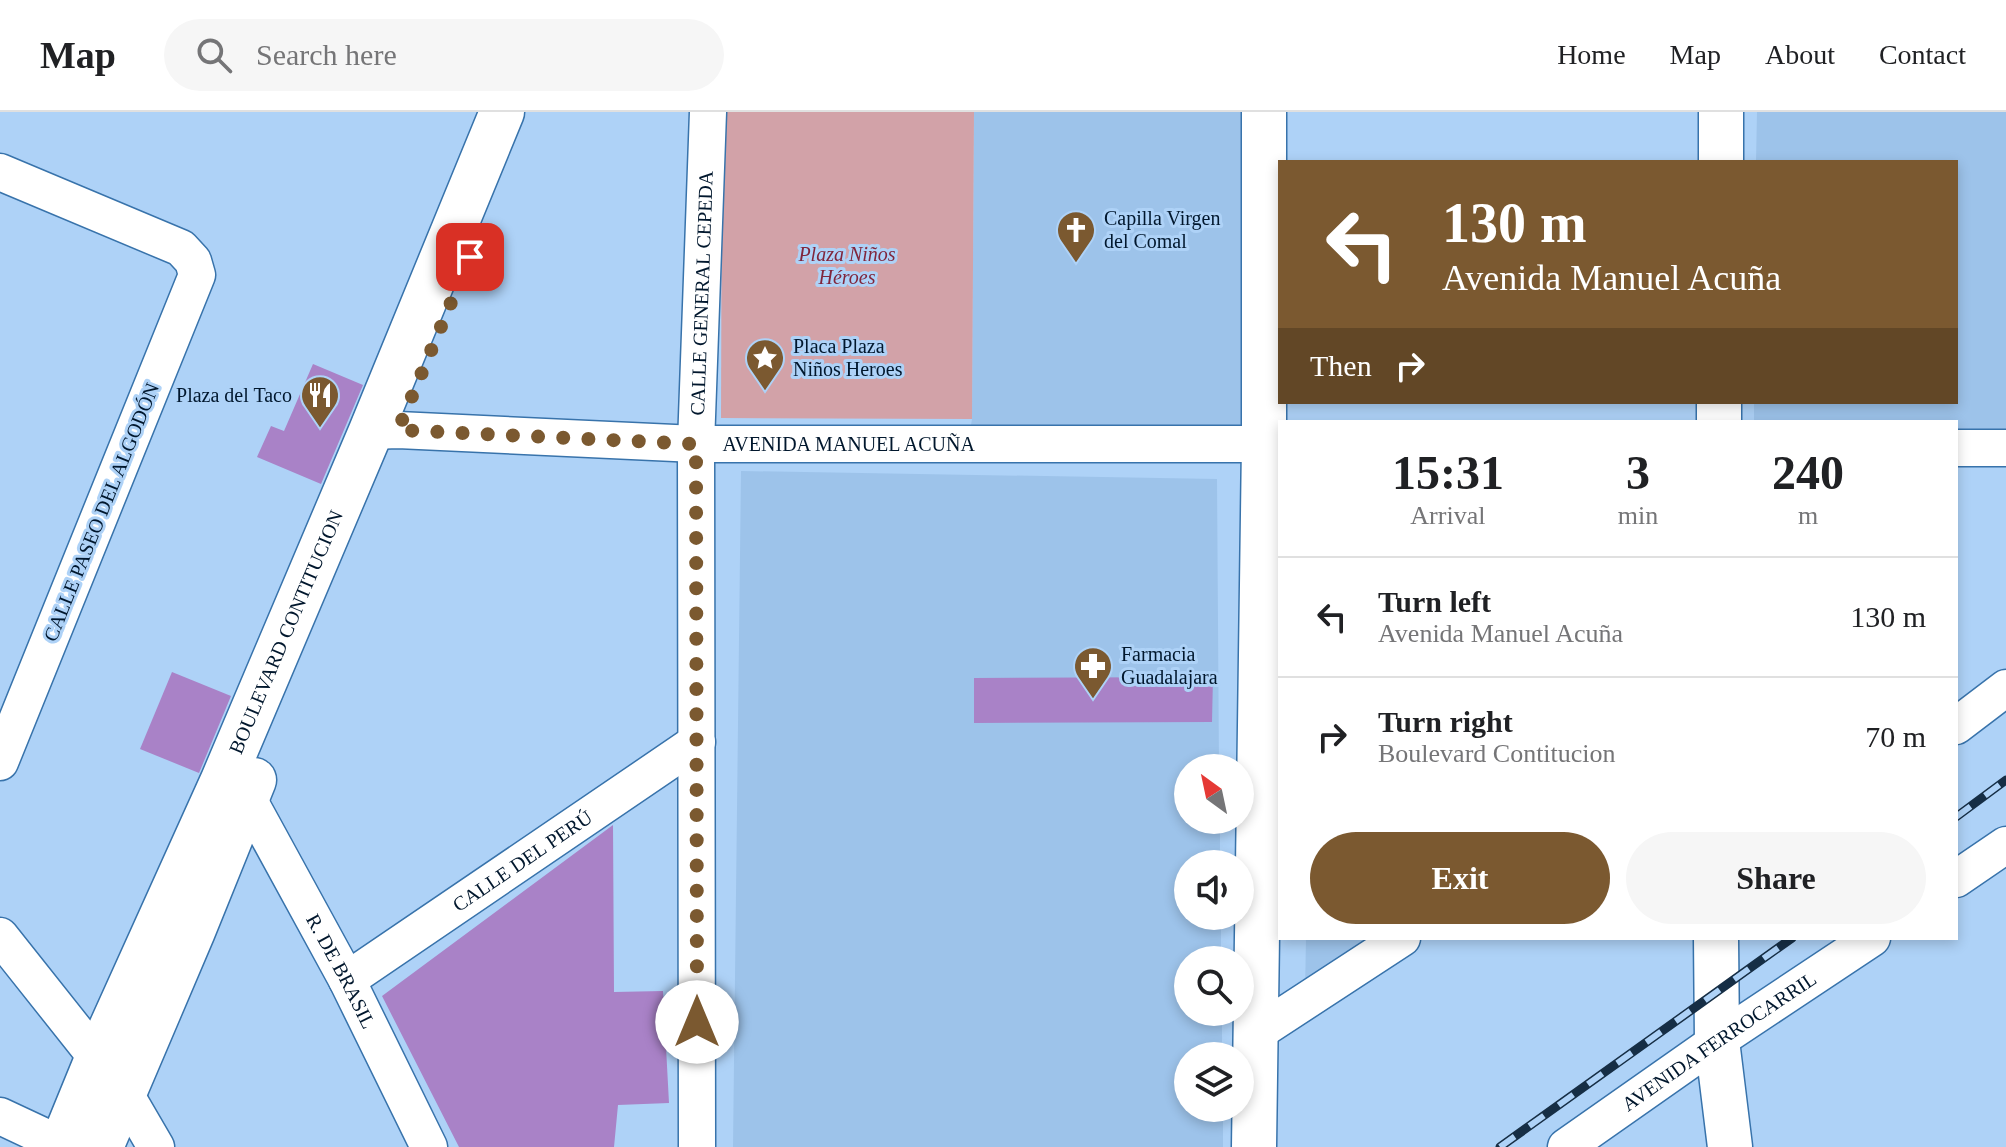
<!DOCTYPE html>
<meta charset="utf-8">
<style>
:root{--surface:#fff;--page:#f6f6f6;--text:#202124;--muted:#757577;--line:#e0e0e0;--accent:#7b5930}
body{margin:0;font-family:Georgia,serif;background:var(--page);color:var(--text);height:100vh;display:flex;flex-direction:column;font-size:30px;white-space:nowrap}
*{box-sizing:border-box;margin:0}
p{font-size:26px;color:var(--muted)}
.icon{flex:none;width:44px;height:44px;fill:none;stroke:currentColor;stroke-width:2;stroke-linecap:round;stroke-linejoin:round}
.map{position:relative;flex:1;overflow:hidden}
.panel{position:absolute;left:1278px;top:308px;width:680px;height:520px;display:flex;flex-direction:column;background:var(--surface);border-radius:0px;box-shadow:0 4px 12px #0003}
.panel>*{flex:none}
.hud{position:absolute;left:1278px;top:48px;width:680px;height:244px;border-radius:0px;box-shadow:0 4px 12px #0003;background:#7b5930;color:#fff;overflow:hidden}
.needle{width:52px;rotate:327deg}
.buttons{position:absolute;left:1174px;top:642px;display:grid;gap:16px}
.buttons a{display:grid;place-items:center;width:80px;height:80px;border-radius:50%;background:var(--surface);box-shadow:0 4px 12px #0003;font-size:40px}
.pin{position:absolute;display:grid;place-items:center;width:68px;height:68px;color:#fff;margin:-34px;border-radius:16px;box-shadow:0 4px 12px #0006}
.me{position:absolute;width:88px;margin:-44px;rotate:0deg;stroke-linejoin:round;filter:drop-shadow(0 0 6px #0008)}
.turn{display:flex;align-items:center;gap:28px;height:168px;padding:0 32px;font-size:36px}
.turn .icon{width:104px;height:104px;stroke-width:2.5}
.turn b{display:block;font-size:56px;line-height:68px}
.then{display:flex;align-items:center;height:76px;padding:0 32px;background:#0003;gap:16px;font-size:30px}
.eta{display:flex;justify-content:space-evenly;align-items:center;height:136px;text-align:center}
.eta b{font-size:48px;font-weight:700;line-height:56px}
.cta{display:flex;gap:16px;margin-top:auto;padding:16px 32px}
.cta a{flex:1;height:92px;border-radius:48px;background:var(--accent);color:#fff;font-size:32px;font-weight:700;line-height:92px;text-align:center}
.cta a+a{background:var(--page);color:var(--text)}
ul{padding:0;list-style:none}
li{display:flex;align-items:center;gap:24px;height:120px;padding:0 32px;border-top:2px solid var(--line)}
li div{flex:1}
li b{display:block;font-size:30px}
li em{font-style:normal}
header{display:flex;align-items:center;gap:48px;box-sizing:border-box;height:112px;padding:0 40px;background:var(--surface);border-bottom:2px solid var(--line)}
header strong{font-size:38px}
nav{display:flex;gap:44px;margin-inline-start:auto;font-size:28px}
.search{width:560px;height:72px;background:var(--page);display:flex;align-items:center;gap:20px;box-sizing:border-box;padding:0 28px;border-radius:44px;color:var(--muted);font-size:30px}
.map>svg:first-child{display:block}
.built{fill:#9dc3ea}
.green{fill:#d2a2a8}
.building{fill:#a982c7}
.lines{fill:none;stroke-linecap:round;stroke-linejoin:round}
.street-casing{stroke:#3873ab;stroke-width:39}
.secondary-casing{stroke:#3873ab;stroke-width:47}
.street{stroke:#fff;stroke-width:36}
.secondary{stroke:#fff;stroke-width:44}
.rail-casing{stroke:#162e45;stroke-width:9}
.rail{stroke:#aed2f7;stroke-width:6;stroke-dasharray:18;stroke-linecap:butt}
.route{stroke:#7b5930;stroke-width:14;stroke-dasharray:0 25.2}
.labels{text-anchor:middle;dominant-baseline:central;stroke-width:6;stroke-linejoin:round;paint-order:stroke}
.poi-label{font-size:20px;fill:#01172d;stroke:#aed2f7;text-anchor:start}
.park-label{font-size:20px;font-style:italic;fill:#80263c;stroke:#aed2f7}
.street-label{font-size:20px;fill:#01172d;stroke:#aed2f7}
</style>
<header>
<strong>Map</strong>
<div class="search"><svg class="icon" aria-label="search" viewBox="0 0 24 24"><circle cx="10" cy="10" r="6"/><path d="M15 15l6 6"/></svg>Search here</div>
<nav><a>Home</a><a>Map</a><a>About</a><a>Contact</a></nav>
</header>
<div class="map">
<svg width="2006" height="1035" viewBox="0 0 2006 1035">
<rect width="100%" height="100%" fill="#aed2f7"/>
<g class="built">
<path d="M974,0H1282L1280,334L968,332L972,307Z"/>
<path d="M1757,0H2006V325L1956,323V310H1754V290H1956V50H1756Z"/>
<path d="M741,359L1217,367L1219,656H1188V708H1220V752H1188V804H1221V848H1188V900H1222V944H1188V996H1223V1035H733Z"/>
<path d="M1306,826H1389L1305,881Z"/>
</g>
<path class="green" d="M722,0H974L972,307L721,306Z"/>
<g class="building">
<path d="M313,252L363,273L321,372L257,345L271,314L284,319Z"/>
<path d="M172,560L231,584L199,661L140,637Z"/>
<path d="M1213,565L1212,610L974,611V566Z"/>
<path d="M613,713L614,880L663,879L669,991L618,993L614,1035H459L382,884Z"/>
</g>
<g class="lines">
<defs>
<g id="street">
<path d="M0,60L181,136L193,149L197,163L0,650"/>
<path id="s1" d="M371,319L398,318L696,332H1280"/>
<path d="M1956,336H2006"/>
<path d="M1956,614L2006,576"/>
<path id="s2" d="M247,685L347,868L429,1035"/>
<path d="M1956,767L2006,733"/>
<path d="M0,824L124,980L156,1035"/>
<path id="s3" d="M347,868L697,630"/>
<path d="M1255,922L1402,826"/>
<path d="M0,1004L62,1033"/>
<path id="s4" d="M697,1035L696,332L708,0"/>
<path id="s5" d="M1566,1035L1717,929L1872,826"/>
</g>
<g id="secondary">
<path d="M1721,50V0"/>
<path d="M1719,310V290"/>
<path d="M1716,826L1717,929L1730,1035"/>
<path id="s6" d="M61,1035L97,947L223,668L371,319L502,0"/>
<path d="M101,1035L193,819L254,668"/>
<path d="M1254,1035L1264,332V0"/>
</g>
</defs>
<use href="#street" class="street-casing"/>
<use href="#secondary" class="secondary-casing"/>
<use href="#street" class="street"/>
<use href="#secondary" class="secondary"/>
<defs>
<g id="rail">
<path d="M1956,705L2006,668"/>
<path d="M1500,1035L1792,826"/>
</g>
</defs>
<use href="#rail" class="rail-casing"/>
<use href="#rail" class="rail"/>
</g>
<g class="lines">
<path class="route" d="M470,145L398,318L696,332L697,910"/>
</g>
<defs>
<symbol id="church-pin" viewBox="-11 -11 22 30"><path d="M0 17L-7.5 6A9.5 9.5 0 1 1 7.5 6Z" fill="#7b5930" stroke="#aed2f7"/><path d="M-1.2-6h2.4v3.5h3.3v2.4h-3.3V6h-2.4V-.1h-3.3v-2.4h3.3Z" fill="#fff"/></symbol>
<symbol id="sight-pin" viewBox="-11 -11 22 30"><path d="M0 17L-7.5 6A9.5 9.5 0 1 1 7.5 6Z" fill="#7b5930" stroke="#aed2f7"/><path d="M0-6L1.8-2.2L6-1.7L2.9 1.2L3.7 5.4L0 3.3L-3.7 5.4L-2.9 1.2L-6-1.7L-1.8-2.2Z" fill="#fff"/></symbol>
<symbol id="restaurant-pin" viewBox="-11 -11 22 30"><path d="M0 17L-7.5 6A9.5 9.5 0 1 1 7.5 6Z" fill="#7b5930" stroke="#aed2f7"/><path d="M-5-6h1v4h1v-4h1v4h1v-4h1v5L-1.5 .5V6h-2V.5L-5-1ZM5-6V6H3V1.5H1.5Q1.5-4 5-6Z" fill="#fff"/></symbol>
<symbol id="pharmacy-pin" viewBox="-11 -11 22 30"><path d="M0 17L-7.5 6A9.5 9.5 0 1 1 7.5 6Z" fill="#7b5930" stroke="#aed2f7"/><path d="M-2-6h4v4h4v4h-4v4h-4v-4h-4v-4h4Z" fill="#fff"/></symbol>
</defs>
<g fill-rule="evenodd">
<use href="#church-pin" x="1054" y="96" width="44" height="60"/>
<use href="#sight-pin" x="743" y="224" width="44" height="60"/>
<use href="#restaurant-pin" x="298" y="261" width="44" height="60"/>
<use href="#pharmacy-pin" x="1071" y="532" width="44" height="60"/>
</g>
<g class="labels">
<g class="poi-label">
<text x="1104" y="106">Capilla Virgen<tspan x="1104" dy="23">del Comal</tspan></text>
<text x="793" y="234">Placa Plaza<tspan x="793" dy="23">Niños Heroes</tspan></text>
<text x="292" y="283" text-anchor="end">Plaza del Taco</text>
<text x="1121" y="542">Farmacia<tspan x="1121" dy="23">Guadalajara</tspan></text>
</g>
<g class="park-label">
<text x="847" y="142">Plaza Niños<tspan x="847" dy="23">Héroes</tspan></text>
</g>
<g class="street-label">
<text stroke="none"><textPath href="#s4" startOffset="854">CALLE GENERAL CEPEDA</textPath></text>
<text stroke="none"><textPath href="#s1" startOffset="478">AVENIDA MANUEL ACUÑA</textPath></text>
<text transform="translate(101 400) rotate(-68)">CALLE PASEO DEL ALGODÓN</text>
<text stroke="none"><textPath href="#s6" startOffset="562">BOULEVARD CONTITUCION</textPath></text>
<text stroke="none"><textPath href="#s3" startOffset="212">CALLE DEL PERÚ</textPath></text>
<text stroke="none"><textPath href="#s2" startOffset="198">R. DE BRASIL</textPath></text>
<text stroke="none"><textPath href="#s5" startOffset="186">AVENIDA FERROCARRIL</textPath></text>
</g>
</g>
</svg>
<div class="buttons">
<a><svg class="needle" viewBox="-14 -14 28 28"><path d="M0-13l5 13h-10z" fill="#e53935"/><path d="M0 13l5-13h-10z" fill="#757577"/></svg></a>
<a><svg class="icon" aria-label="sound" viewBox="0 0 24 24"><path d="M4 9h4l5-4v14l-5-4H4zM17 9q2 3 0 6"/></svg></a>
<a><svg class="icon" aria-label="search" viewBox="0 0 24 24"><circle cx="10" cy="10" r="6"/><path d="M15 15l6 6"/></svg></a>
<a><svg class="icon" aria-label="layers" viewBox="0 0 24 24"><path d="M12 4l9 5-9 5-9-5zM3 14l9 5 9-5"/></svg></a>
</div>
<div class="pin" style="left:470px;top:145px;background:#d93025"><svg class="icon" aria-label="arrive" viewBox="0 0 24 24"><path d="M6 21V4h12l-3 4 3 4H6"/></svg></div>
<svg class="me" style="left:697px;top:910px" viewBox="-20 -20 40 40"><circle r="19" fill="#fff"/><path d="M0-13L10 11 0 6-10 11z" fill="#7b5930"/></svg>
<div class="hud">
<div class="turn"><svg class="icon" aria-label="left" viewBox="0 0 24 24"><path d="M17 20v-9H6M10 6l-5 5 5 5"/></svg><div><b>130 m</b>Avenida Manuel Acuña</div></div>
<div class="then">Then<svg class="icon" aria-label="right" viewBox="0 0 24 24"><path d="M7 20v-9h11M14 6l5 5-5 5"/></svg></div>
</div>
<section class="panel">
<div class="eta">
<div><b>15:31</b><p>Arrival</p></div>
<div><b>3</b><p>min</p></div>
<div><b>240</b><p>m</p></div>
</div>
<ul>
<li><svg class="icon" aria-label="left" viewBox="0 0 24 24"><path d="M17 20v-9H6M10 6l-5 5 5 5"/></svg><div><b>Turn left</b><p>Avenida Manuel Acuña</p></div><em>130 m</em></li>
<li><svg class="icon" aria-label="right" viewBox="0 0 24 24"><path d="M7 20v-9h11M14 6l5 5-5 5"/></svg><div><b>Turn right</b><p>Boulevard Contitucion</p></div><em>70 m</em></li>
</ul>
<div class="cta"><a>Exit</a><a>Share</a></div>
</section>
</div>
